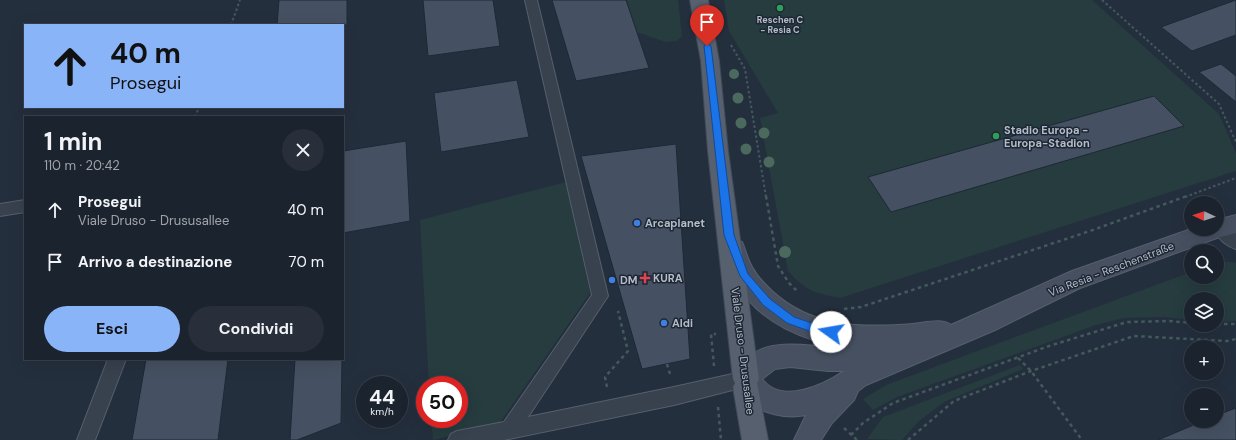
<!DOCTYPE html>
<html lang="it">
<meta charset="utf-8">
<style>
:root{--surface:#1b232e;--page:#282f3a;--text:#f1f3f6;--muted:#a0a4aa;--line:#39404a;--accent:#8ab4f8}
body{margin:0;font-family:"DM Sans",sans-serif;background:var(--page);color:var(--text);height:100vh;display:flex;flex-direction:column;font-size:15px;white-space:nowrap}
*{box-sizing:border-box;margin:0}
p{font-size:13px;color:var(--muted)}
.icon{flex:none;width:22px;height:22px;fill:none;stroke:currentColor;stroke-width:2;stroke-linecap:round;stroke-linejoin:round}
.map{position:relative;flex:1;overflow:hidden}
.side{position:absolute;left:24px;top:116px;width:320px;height:244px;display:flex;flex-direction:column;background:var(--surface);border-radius:0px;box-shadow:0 4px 16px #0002,0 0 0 1px var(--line)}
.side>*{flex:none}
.guide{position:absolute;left:24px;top:24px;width:320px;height:84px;border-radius:0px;box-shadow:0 4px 16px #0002,0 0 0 1px var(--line);background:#8ab4f8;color:#111;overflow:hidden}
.needle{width:26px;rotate:274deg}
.tools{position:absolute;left:1184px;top:196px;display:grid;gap:8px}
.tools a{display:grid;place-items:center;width:40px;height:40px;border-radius:50%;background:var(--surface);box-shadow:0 4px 16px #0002,0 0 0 1px var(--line);font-size:20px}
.speed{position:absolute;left:356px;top:376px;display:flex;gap:8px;font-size:20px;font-weight:700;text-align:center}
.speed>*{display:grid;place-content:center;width:52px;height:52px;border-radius:50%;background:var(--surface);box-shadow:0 4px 16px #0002,0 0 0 1px var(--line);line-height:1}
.speed small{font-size:10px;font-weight:400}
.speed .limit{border:6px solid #d22;background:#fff;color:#111}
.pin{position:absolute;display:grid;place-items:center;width:34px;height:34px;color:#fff;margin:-41px -17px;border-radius:50% 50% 50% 0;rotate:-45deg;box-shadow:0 0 4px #0007}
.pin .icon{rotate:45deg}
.me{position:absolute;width:44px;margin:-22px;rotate:283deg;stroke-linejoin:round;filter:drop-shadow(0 0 3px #0008)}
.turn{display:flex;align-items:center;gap:14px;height:84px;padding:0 20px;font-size:18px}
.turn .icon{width:52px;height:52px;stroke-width:2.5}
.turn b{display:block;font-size:28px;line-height:34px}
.round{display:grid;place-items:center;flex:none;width:42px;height:42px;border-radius:21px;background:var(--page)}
.head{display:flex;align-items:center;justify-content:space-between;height:68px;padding:0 20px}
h1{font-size:24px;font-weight:700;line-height:30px}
.cta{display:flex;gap:8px;margin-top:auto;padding:8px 20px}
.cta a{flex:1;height:46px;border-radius:24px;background:var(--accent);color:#111;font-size:16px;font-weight:700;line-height:46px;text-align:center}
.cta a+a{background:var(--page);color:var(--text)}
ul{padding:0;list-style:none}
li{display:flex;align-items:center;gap:12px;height:52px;padding:0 20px}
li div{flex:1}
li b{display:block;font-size:15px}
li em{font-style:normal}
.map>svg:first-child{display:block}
.green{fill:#263c3f}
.building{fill:#455162;stroke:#1f2835}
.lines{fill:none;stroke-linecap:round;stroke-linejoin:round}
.service-casing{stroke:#565f6c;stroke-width:2}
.minor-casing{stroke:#565f6c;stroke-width:2}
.secondary-casing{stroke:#565f6c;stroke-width:2}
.primary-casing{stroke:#414a57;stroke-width:2}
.path-far1{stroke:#44595c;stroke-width:2;stroke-dasharray:2.5 2.5;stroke-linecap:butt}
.path{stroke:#44595c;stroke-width:2.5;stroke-dasharray:3.5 3.5;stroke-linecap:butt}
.service{fill:#38414e;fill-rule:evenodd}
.minor{fill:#38414e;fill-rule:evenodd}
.secondary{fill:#465061;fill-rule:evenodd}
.primary{fill:#56606e;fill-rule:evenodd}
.tree{fill:#4b6a5d}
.route{fill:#1a73e8;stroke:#114b97}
.leisure-dot{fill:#2e9e5b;stroke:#1d2633;stroke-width:1.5}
.shop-dot{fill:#3f7fe0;stroke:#1d2633;stroke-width:1.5}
.health-dot{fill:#e0444e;stroke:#1d2633;stroke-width:1.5}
.labels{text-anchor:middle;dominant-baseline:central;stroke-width:3;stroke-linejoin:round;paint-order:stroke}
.far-poi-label{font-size:9px;font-weight:bold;fill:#b4bcc9;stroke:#1d2633}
.poi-label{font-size:11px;font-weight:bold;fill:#b4bcc9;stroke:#1d2633;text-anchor:start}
.street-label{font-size:11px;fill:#b4bcc9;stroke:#1d2633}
</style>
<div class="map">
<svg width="1236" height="440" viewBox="0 0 1236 440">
<rect width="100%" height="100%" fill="#242f3e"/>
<g class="green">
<path d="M626,0H678L682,36L677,41L665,42L637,32Z"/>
<path d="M724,0H1092L1219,114L1236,153V171L840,298C814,293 806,291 788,271L760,118L778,113L729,31Z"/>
<path d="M566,182L590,293L499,424L433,440L431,419H459V385H429L420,220Z"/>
<path d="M1219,262H1232L1236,263V321L1217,322V299H1191V320L1164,317L1124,318L1096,325L897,397L873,410L863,399L886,385L1191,272V277H1217V263Z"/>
<path d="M1020,365L1023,369L944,402L918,422L902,440L867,439L883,417Z"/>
</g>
<g class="building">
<path d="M279,0H347V25H277Z"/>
<path d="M423,0H493L500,46L428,56Z"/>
<path d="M552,0H626L649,68L576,81Z"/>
<path d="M1236,0V35L1192,51L1161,27Z"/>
<path d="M1221,64L1236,76V102L1199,72Z"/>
<path d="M517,80L529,137L441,152L434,93Z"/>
<path d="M1154,96L1184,126L891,212L868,177Z"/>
<path d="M406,141L410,221L343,233V151Z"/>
<path d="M676,144L690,359L642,369L581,156Z"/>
<path d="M146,359H228L218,440H132Z"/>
<path d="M295,359H342L341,423L297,440H290Z"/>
<path d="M1236,408V440H1158L1203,421H1217V415Z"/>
</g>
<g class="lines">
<defs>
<g id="service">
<path d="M525,0H537L608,296L528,417L674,387L746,371L752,373L755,379L752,385L674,405L504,440H448L451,434L457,431L504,422L592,295Z"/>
<path d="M25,200V212L0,216V204Z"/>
<path d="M108,359H126L95,440H77Z"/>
</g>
<path id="minor" d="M1223,218L1231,220L1236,226V249C1226,246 1218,238 1213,229H1217V220Z"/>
<path id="secondary" d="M1236,215V233L1217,238L1080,288L995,330L866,385L858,391L854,400L832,423L821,440H794L806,415C787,419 761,414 747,400C741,395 737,386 733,379C756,327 807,350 849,347C807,343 758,322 737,284C730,273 727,261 723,249L726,242L734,239L742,242C746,251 748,262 754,270C758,278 766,285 772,291C812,328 861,328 913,324C925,323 941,318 951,325L1072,271L1191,229H1217V220ZM790,367L828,371H844C823,385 782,405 762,379L775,369Z"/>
<path id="primary" d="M690,0H708L719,61L728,151L759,379L757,383L768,440H742L733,387L735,383L733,379L708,151L701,61Z"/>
</defs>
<use href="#service" class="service-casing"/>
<use href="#minor" class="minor-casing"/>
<use href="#secondary" class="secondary-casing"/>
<use href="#primary" class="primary-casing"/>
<g class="path-far1">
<path d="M1102,0L1219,104L1236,142"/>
<path d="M231,25L240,0"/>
<path d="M731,45L745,69L766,197"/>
<path d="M195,117L199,107"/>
<path d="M1185,197L1236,178"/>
</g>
<g class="path">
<path d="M766,196L778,266L789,283L798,292"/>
<path d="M844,309L861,307L1090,231L1187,196"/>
<path d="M1217,324H1236"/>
<path d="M1018,358L1031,371L1082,440"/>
<path d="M667,364L670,374"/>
<path d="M714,366L711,334H716"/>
<path d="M607,387L605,377L628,351L618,311"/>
<path d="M718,407L721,440"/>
<path d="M844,428L857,440"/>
<path d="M851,435L863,423L893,403L1049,346L1127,322L1169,321L1191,323"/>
<path d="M908,440L954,401L1031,371L1134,336L1227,341L1236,339"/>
</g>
<use href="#service" class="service"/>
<use href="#minor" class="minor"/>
<use href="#secondary" class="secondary"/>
<use href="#primary" class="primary"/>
</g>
<g class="tree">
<circle cx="734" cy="74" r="5"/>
<circle cx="738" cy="98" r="5.5"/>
<circle cx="741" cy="123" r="5.5"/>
<circle cx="764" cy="133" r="5.5"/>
<circle cx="746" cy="149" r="5.5"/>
<circle cx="769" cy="162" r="5.5"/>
<circle cx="785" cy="252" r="6"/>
</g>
<path class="route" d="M707,43L711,46L734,235L748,274L770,299L794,317L823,327L835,329L836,332L835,336L831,337L823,336L787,323L763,305L740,276L724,235L704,46Z"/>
<g class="leisure-dot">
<circle cx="780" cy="8" r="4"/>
<circle cx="996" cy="136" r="4"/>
</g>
<g class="shop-dot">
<circle cx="637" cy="223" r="4"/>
<circle cx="612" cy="280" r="4"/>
<circle cx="664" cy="323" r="4"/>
</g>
<path class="health-dot" d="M643 272h4v4h4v4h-4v4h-4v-4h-4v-4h4z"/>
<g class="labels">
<g class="far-poi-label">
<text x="780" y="20">Reschen C<tspan x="780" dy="10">- Resia C</tspan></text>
</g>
<g class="poi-label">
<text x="1004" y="130">Stadio Europa -<tspan x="1004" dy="13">Europa-Stadion</tspan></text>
<text x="645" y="223">Arcaplanet</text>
<text x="653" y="278">KURA</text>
<text x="620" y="280">DM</text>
<text x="672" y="323">Aldi</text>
</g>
<g class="street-label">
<text transform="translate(1111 269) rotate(-21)">Via Resia - Reschenstraße</text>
<text transform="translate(743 351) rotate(83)">Viale Druso - Drususallee</text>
</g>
</g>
</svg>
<div class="tools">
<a><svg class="needle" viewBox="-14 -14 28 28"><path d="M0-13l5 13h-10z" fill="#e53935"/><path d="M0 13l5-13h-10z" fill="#a0a4aa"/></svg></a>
<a><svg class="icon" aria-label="search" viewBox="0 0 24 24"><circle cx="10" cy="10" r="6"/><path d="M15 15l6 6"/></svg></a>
<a><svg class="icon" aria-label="layers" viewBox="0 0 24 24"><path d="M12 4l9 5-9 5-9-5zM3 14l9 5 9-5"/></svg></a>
<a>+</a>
<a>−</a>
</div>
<div class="speed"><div>44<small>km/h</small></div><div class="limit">50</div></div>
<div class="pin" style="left:707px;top:46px;background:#d93025"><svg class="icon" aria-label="arrive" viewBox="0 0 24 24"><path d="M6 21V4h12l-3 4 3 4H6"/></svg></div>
<svg class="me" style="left:831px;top:332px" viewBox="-20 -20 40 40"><circle r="19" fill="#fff"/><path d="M0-13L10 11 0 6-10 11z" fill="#1a73e8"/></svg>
<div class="guide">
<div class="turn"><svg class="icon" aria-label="ahead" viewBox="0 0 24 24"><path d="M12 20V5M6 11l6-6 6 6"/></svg><div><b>40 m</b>Prosegui</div></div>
</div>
<section class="side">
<div class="head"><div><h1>1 min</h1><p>110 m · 20:42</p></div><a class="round"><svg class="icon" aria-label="close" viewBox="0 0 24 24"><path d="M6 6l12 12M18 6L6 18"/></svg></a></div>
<ul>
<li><svg class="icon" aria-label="ahead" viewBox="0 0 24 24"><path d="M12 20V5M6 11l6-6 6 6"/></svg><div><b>Prosegui</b><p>Viale Druso - Drususallee</p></div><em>40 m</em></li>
<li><svg class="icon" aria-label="arrive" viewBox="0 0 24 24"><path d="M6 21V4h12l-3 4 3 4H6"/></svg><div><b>Arrivo a destinazione</b></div><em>70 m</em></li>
</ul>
<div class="cta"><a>Esci</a><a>Condividi</a></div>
</section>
</div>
